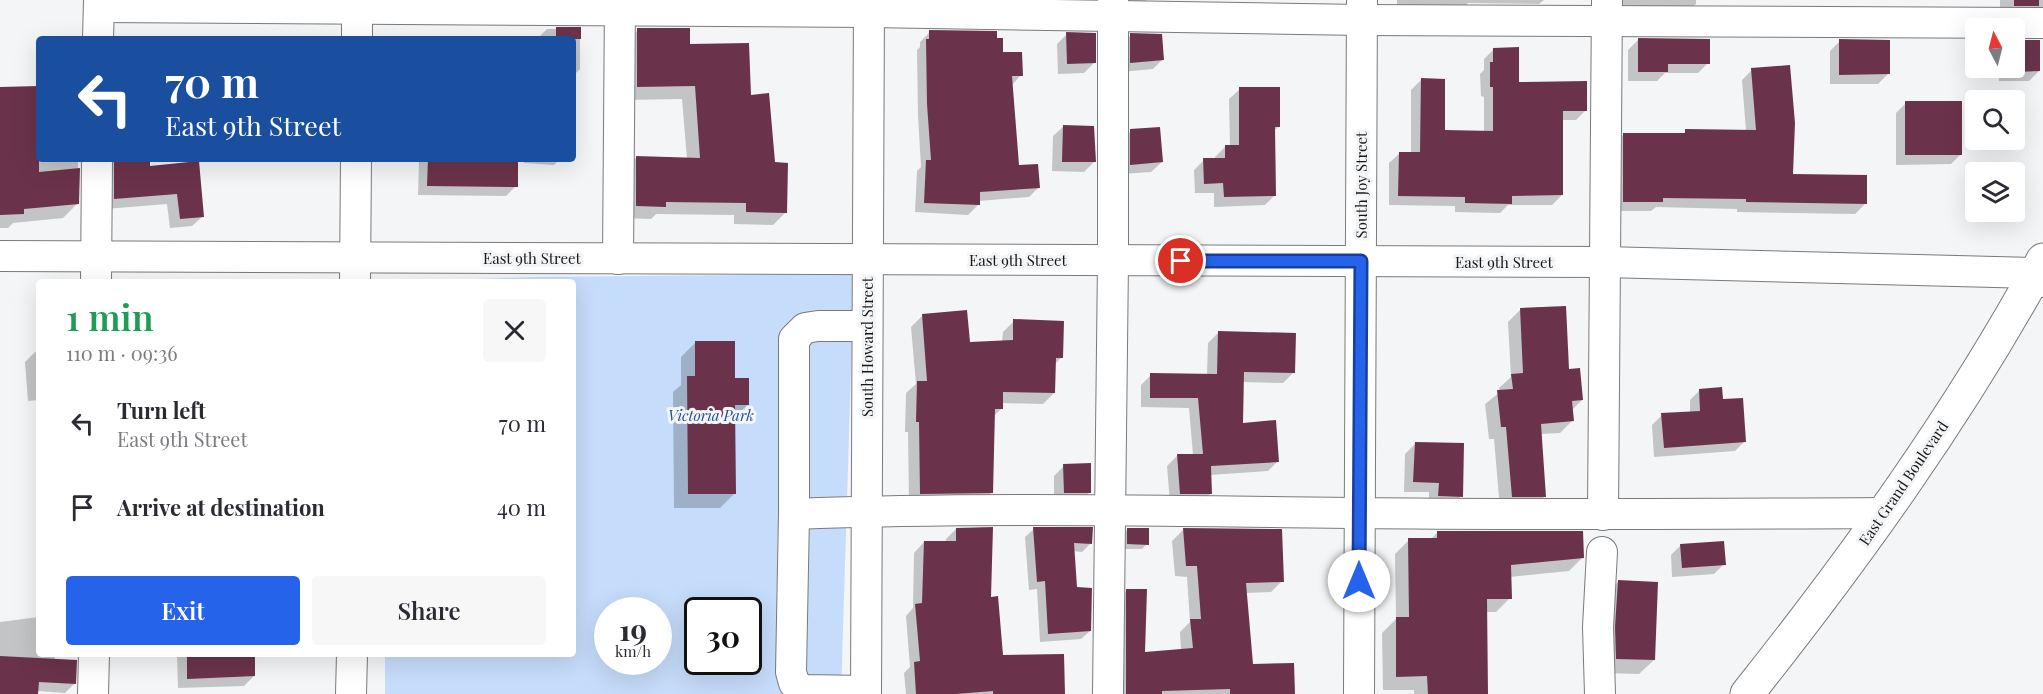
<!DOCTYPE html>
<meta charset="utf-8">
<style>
:root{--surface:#fff;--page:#f7f7f7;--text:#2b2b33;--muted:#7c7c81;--accent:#2563eb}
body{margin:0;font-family:"Playfair Display",serif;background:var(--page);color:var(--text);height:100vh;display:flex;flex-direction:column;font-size:22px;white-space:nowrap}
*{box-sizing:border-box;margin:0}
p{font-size:20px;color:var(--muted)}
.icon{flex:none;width:33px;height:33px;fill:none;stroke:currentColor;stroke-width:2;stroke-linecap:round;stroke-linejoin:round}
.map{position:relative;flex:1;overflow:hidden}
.drawer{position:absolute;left:36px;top:279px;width:540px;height:378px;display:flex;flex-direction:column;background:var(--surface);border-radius:6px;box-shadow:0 6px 24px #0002}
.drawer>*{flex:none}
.hud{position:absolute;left:36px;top:36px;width:540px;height:126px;border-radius:6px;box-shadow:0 6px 24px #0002;background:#1a4fa0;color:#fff;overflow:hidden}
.needle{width:39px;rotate:353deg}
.buttons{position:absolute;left:1965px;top:18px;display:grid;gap:12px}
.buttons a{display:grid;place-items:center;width:60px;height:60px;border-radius:6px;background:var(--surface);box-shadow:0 6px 24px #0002;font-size:30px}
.speed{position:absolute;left:594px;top:597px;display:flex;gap:12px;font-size:30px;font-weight:700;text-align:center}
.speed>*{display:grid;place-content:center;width:78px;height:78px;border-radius:50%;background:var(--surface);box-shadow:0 6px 24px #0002;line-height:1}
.speed small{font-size:15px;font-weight:400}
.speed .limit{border:3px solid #111;border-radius:9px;background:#fff;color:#111}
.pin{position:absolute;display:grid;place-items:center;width:51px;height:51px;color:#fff;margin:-26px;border:3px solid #fff;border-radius:50%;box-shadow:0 2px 6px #0007}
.me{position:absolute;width:66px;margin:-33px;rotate:0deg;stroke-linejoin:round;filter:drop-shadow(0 0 4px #0008)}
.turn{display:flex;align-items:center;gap:21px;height:126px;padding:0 30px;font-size:27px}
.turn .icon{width:78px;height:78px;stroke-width:2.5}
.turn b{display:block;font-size:42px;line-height:51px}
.round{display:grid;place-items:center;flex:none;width:63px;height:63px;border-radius:6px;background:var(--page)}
.head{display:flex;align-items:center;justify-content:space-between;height:102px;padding:0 30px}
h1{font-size:36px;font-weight:600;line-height:45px;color:#1e9e55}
.button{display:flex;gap:12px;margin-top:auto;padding:12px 30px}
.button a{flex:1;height:69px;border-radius:6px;background:var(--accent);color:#fff;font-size:24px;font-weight:600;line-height:69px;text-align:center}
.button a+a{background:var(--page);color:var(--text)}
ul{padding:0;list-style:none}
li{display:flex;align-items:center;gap:18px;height:84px;padding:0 30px}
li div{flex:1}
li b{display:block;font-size:22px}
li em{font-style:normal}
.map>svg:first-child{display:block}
.green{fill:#c5dcfa;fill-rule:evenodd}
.shadow{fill:#0003}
.building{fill:#6b334b}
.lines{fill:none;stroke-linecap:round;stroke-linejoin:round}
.minor-casing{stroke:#7a7a7c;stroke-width:32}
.major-casing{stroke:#7a7a7c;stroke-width:35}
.minor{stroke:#fff;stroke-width:30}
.major{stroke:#fff;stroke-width:33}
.route-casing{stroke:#184099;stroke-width:15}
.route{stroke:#2563eb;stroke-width:10}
.labels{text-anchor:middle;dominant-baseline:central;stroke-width:6;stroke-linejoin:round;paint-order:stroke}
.street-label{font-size:15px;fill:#171717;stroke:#f4f5f7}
.park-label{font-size:15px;font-style:italic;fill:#225392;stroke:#f4f5f7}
</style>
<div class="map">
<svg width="2043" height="694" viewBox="0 0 2043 694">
<rect width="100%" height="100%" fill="#f4f5f7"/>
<path class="green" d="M854,274L841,694H385V654H573V282H387L536,277ZM608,610H658V662H608ZM698,610H748V662H698Z"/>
<g class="shadow">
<path d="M1125,0H1146L1143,3H1126Z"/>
<path d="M1397,0H1544L1539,4L1468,3L1458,13L1397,14Z"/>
<path d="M1618,0H1696V4L1691,8H1620Z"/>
<rect x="2000" y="0" width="43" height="18"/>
<path d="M547,29H580V69L573,76V39H537Z"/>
<path d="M638,30L689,45L773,164L786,212L773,225L734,224V215L656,214L651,219L623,218L624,170L637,157L687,159L682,99L624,100L625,43Z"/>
<path d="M930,32L1002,54L1021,75L1011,86L1017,167L1039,187L1029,197L978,201V205L968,215L915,212L917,171L921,167L918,115L917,50L920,47V42Z"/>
<path d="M1067,34L1094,63L1084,73L1058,74L1057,44Z"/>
<path d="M1131,35L1163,59L1153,69L1121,72V45Z"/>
<path d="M1638,40L1708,63L1698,73H1665L1657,81H1628V50Z"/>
<path d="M1840,41L1888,74L1878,84H1830V51Z"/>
<path d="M1494,49L1518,84L1586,110L1576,120H1561L1562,195L1552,205H1508L1500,213L1455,212V206L1389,205V163L1400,153H1411V90L1421,80L1443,131L1484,132V97L1481,96L1480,74L1484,70V59Z"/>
<path d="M1999,68H2014L2039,71L2029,81H1999Z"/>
<path d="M1752,70L1792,176L1865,204L1855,214L1737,212V209L1656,207L1651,211H1613L1614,144L1624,134L1682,135L1686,131H1746L1742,80Z"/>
<path d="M39,88V159H63L64,162L78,161V203L63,218L13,223L8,228H0V89Z"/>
<path d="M1240,89L1278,127L1274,131L1275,195L1265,205L1214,207V193H1195L1194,170L1204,160H1215V157L1225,147H1230L1229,99Z"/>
<path d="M1906,103L1961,154L1951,164L1896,165V113Z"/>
<path d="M1064,126L1094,162L1084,172L1052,171L1053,136Z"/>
<path d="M1131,131L1162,162L1151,172L1121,174V141Z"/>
<path d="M100,159H148L149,168L203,216L192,226L170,228L167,204L105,209Z"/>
<path d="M419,159H516V186L506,196L418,195Z"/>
<path d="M523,159H560L554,165L524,163Z"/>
<path d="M1520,310L1567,370L1582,400L1572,410L1573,420L1560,433L1540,434L1545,496L1532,509H1500L1494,439H1489L1485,404L1500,392L1499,388L1511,377L1508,322Z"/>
<path d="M922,316L969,344L1002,342L1003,332L1014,321L1061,358L1055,364L1054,393L1043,404L1001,403V409L993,417L992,492L981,504H909L908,432H905L906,393L916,384L911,327Z"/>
<path d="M1218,333L1293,373L1283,383L1242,382L1241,424L1278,461L1268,471L1210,475L1211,493L1201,503H1170L1167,466L1177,456L1193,455L1189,408L1141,407V385L1151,375H1207L1208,343Z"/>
<path d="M695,343L734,379L748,404L734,418V494L720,508H674L673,392L681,385V357Z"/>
<path d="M35,352H39V400L28,401L25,362Z"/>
<path d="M1700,390L1722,400L1745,441L1735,451L1654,457L1652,425L1662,415L1690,413V400Z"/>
<path d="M1415,444L1461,496L1451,506H1429V492H1404L1405,454Z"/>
<path d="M1064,466L1090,492L1080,502H1054V476Z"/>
<path d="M956,529L990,599L1001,657L1064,694H906L904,673L910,667L906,616L913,608L914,553L924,542L946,543V539Z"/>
<path d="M1034,529L1091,543L1082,552L1073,551L1075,589L1090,631L1081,639L1040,642L1037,589L1029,590L1025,537Z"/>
<path d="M1128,529L1147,544L1142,549H1123V534Z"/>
<path d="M1183,530L1282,581L1271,592L1246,593L1251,666L1294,694H1116V601L1127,590L1144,654L1181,651L1180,632L1190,622L1187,577L1175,576L1172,541Z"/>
<path d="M1438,532L1583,557L1569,571L1510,577V598L1496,612H1486V694H1414V690H1383L1382,633L1396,619L1395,554L1409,540L1431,539Z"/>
<path d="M1681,545L1724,564L1714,574L1672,577L1671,555Z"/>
<path d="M1618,582L1654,660L1639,674L1602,673L1604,596Z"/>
<path d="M39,617V654H54L55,660L75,683L65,693L37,691V694H0V622Z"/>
<path d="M177,654H253L254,676L244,686L178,688Z"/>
</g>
<g class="building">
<rect x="2014" y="0" width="25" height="6"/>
<rect x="556" y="27" width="25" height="12"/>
<path d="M637,28H690V44L749,43L751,95L769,93L775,162L788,163L787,213L746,212V203L666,202V207L636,206V156L700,158L695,86L637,87Z"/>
<path d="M929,30L997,31V38H1003V52H1022L1023,76H1012L1019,165L1038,164L1040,188L980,192V205L924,203L926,160H931L927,104L926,39H929Z"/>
<path d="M1066,32L1096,33V63L1067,64Z"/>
<path d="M1130,33L1162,34L1164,60L1130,63Z"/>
<path d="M1638,38L1710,39V64H1668V72H1638Z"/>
<path d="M1839,39L1890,40V74L1839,75Z"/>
<path d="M2014,40H2040V71L2014,72Z"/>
<path d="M1519,47V82L1587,81V111H1563V195L1512,196V204L1465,203V197L1398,196L1399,152H1420L1421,78L1445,79V130L1493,131V87H1490V62H1493V48Z"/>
<path d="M1790,65L1795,123L1793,174L1867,175V204L1746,202V199L1663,198V202H1623V133H1685V129L1756,130L1751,68Z"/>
<path d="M39,86V172L80,168L79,204L24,209V214L0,215V87Z"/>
<path d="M1239,87H1280V127H1275L1276,196L1224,197L1223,183L1204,184L1203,158H1225V145H1239Z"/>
<rect x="1905" y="101" width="57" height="54"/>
<path d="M1063,125L1094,126L1096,162H1062Z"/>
<path d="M1160,127L1163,162L1130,165V129Z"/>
<path d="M114,159H150V166L199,161L204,217L180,219L177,194L114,199Z"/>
<path d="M428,159H518V187L427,186Z"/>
<path d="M1566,306L1569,369L1580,368L1583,400L1572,401L1574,421L1541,424L1546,497H1512L1506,427H1501L1497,390L1513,389L1511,374L1523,373L1520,308Z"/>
<path d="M967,310L970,342L1013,340V319L1064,321L1063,358H1056L1055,393L1003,392V409H995L993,493L920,494L919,422H916L917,381H927L922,314Z"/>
<path d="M1218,331L1296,333L1295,373L1244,372L1243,423L1276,420L1279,462L1211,466L1212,494H1180L1177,454H1203L1198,398H1150V373L1217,374Z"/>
<path d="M695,341H735V378H749V405H735L736,494H688L687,376H695Z"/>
<path d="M1722,387L1723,399L1743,398L1746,442L1664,448L1661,413L1700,411L1699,389Z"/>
<path d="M1415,442L1464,443L1463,497L1438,496L1439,483L1413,482Z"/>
<path d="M1091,463V493H1064L1063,464Z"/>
<path d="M993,527L991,597L998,596L1003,655L1064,654L1065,694H993V691L956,694H916L914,662L920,661L915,604L922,603L924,541H956V528Z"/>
<path d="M1033,527H1093L1092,544L1074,543L1077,587L1092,588L1091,631L1048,634L1045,581L1037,582Z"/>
<path d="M1127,528H1149V545L1127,544Z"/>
<path d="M1183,528L1282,529L1284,582L1246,583L1253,664L1294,663L1295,694H1230V689L1162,691V694H1126V589H1147L1145,652L1193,648L1190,619H1201L1197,566H1186Z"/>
<path d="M1437,531H1583L1584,558L1511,565L1512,599H1487L1488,694H1428L1427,676L1396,677V617H1409L1408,538H1437Z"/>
<path d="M1724,541L1726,565L1682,568L1680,544Z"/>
<path d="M1618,580L1658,582L1655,660L1616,659L1615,627Z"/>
<path d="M187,654H255V676L187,679Z"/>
<path d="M0,656L77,660L76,684L39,682L38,694H0Z"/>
</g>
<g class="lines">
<defs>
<g id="minor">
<path d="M99,7L869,12L1362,20L2043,23"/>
<path d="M98,39L99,0"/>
<path d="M357,39V0"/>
<path d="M0,256L1604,262L2036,273L2043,282"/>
<path d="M618,259L620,0"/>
<path d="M96,282L97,159"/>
<path d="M355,282L356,159"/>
<path d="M867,326H818L805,328L794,339V514C982,507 1170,511 1358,513C1534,515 1709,514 1884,513"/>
<path d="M794,514L791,672L794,683L803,690L866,691"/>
<path d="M1603,515L1607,0"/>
<path d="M93,694L94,654"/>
<path d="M351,694L352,654"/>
<path d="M866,694L869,0"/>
<path d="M1108,694L1113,260V0"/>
<path d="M1359,694L1362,0"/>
<path d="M1600,694L1598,627L1602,552"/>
</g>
<path id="major" d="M1747,694C1856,557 1959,414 2043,260"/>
</defs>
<use href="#minor" class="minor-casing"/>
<use href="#major" class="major-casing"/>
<use href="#minor" class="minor"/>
<use href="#major" class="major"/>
</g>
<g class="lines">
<defs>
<path id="route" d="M1181,261H1361L1359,581"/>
</defs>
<use href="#route" class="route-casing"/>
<use href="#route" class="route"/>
</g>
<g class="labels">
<g class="street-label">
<text transform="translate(1361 185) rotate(-90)">South Joy Street</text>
<text x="532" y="258">East 9th Street</text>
<text x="1018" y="260">East 9th Street</text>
<text x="1504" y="262">East 9th Street</text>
<text transform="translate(867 347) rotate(-90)">South Howard Street</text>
<text transform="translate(1903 483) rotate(-56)">East Grand Boulevard</text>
</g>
<g class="park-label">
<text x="711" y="415">Victoria Park</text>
</g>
</g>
</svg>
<div class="buttons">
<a><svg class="needle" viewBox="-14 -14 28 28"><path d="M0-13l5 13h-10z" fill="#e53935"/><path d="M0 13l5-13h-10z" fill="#7c7c81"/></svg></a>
<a><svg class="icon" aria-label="search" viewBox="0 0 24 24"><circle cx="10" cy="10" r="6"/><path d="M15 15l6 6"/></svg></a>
<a><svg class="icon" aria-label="layers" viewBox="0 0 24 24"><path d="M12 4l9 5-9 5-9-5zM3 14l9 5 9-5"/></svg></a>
</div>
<div class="speed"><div>19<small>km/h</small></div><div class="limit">30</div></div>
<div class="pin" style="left:1181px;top:261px;background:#d93025"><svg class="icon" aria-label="arrive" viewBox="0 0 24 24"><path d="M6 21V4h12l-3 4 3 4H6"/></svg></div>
<svg class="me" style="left:1359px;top:581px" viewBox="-20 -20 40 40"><circle r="19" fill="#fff"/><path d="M0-13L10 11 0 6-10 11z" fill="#2563eb"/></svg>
<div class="hud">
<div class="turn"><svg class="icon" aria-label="left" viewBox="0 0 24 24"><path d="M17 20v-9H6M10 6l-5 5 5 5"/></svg><div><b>70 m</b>East 9th Street</div></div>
</div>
<section class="drawer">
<div class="head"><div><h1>1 min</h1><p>110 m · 09:36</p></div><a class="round"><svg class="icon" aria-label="close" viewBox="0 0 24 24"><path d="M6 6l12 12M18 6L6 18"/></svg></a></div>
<ul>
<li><svg class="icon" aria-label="left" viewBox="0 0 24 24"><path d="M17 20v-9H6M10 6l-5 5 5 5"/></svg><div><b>Turn left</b><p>East 9th Street</p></div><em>70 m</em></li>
<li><svg class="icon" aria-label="arrive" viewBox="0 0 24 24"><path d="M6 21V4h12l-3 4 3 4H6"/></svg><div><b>Arrive at destination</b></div><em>40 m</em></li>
</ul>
<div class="button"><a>Exit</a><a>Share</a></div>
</section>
</div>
